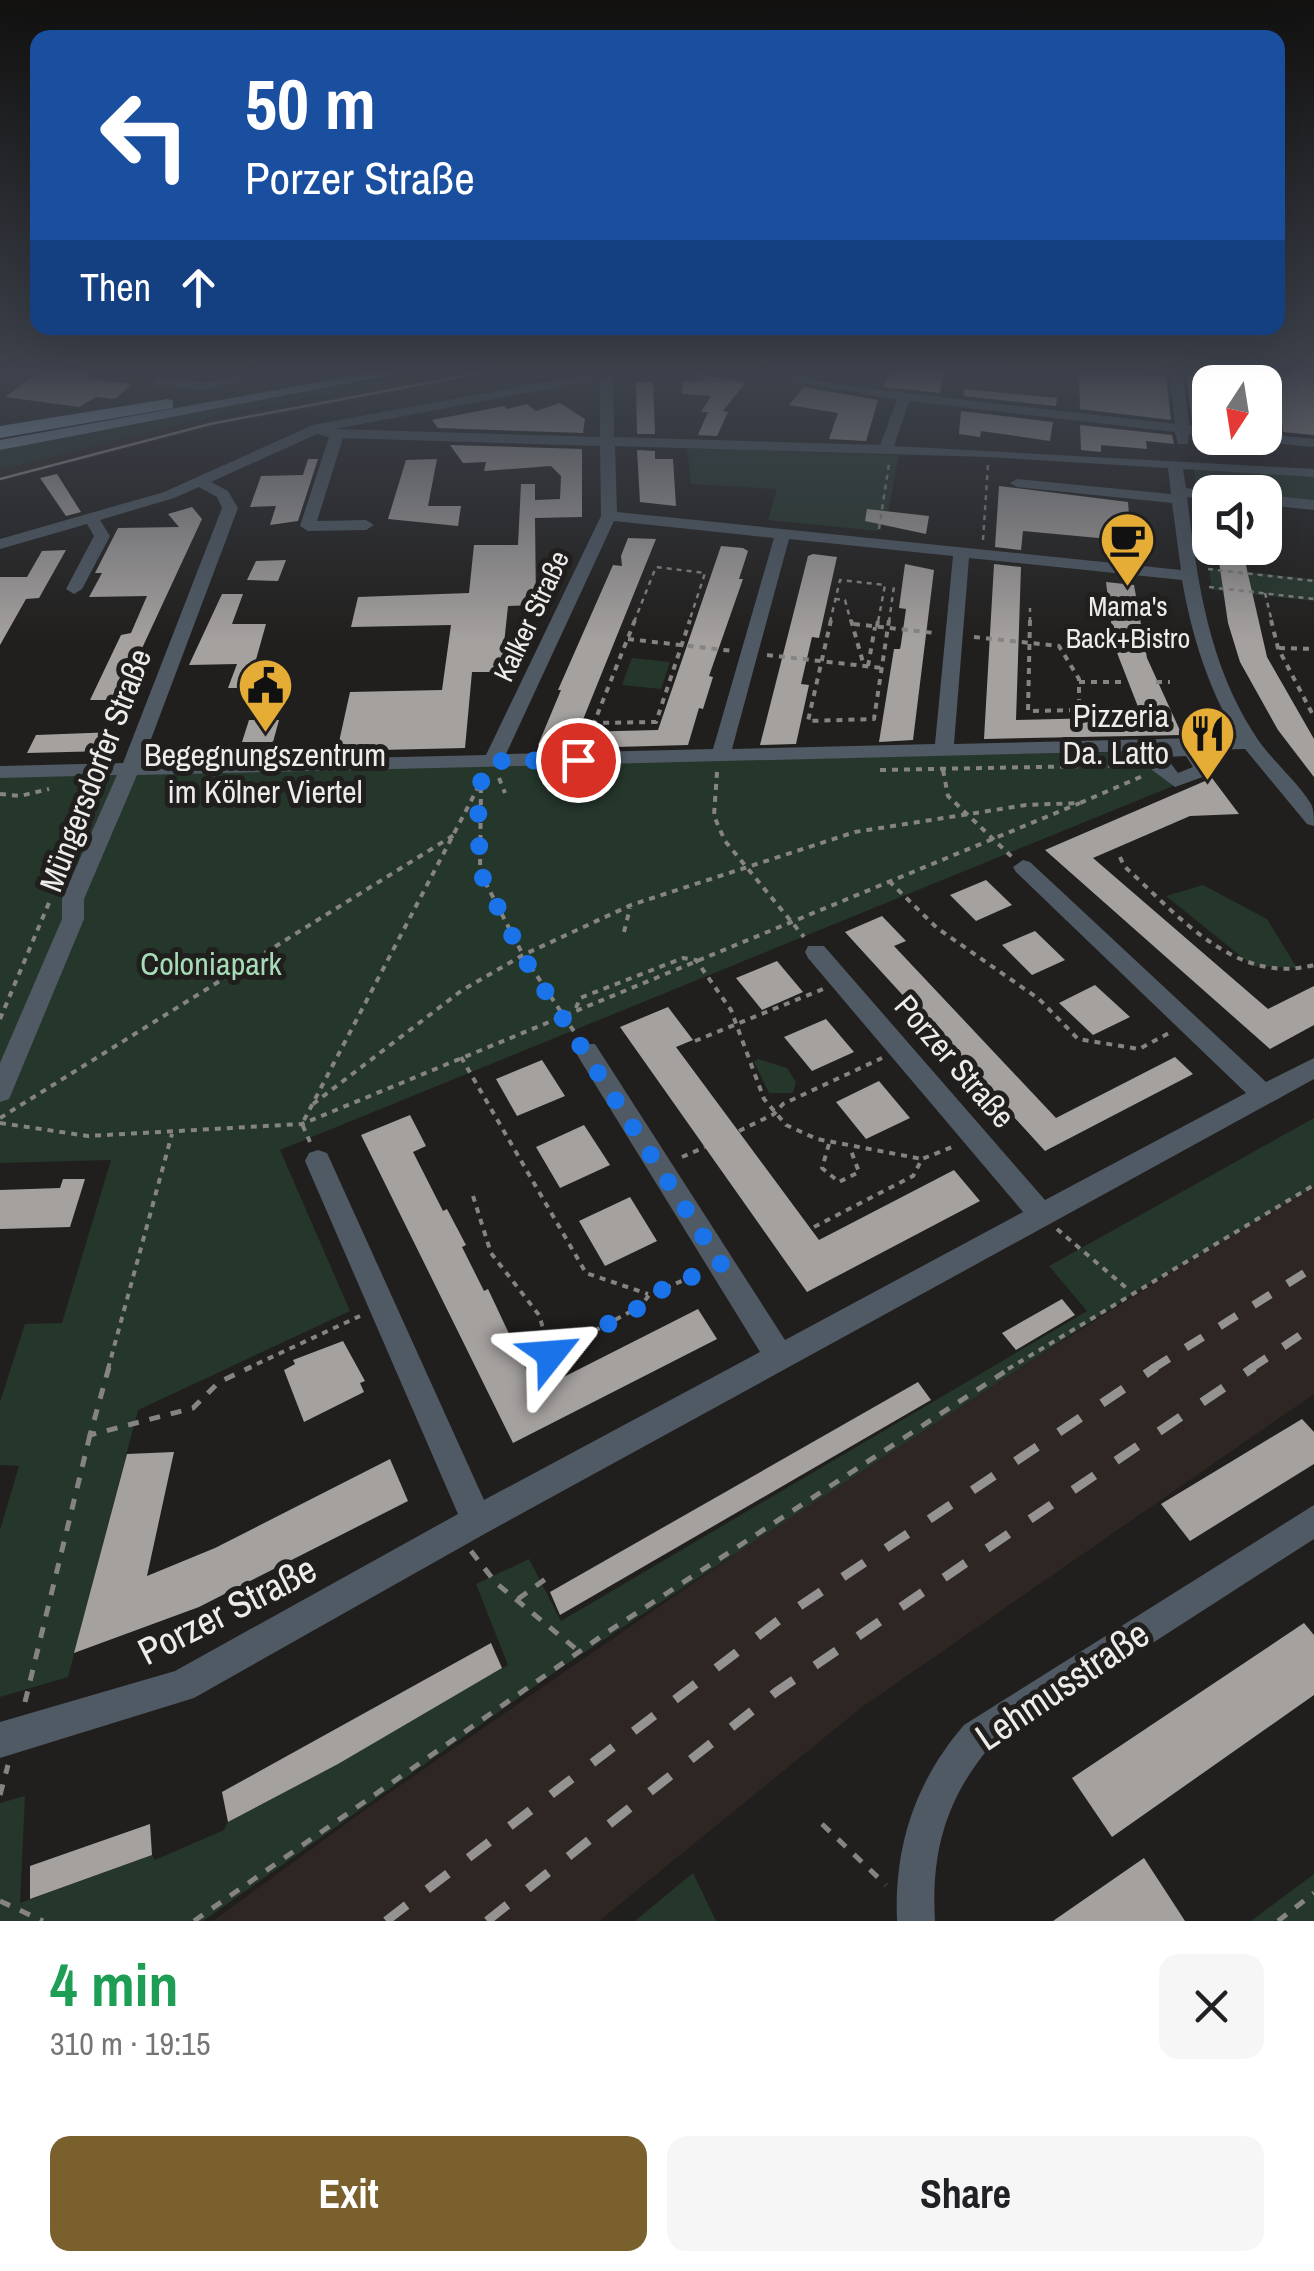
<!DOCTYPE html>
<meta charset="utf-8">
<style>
:root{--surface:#fff;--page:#f6f6f6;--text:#202124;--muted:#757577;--accent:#79602c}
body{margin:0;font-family:"Archivo Narrow",sans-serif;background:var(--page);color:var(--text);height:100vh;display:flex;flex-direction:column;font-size:38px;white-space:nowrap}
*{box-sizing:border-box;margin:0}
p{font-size:32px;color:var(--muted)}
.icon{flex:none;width:55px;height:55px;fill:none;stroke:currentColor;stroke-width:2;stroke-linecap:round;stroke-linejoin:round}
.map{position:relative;height:1921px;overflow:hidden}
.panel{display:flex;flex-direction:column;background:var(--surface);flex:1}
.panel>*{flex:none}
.hud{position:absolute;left:30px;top:30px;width:1255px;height:305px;border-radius:20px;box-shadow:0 10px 40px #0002;background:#1a4fa0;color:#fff;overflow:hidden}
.needle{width:65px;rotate:192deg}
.buttons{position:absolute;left:1192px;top:365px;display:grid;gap:20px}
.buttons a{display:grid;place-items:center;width:90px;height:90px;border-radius:20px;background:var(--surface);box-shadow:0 10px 40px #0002;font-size:50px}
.pin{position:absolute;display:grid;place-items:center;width:85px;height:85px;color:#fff;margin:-42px;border:5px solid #fff;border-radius:50%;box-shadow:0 2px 10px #0007}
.me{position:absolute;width:110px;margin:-55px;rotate:62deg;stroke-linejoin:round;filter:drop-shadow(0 0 8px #0008)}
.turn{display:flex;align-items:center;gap:35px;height:210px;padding:0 50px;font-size:45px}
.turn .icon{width:130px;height:130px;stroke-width:2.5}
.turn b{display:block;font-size:70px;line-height:85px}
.then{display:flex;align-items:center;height:95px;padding:0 50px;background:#0003;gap:20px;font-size:38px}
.round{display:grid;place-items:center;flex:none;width:105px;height:105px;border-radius:20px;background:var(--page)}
.head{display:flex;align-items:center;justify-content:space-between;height:170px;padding:0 50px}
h1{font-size:60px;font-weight:700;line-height:75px;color:#1e9e55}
.action{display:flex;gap:20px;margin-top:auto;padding:20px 50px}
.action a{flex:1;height:115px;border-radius:20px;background:var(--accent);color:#fff;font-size:40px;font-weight:700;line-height:115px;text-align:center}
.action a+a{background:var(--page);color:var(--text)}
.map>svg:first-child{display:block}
.built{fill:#2e2622}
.green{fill:#25362b}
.building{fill:#a5a19f}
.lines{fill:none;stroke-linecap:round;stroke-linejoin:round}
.path-far2{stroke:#868483;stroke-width:2.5;stroke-dasharray:5 5;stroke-linecap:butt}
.path-far1{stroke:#868483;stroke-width:4;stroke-dasharray:6 6;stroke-linecap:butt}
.path{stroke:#868483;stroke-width:5;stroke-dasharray:11 11;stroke-linecap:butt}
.minor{fill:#4f5a64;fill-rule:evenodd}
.major{fill:#7d96a9;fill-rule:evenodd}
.highway{fill:#8fadc4;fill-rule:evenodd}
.tram{stroke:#959391;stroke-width:2.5}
.rail-far1{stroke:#959391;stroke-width:8;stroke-dasharray:20 20;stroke-linecap:butt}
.rail{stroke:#959391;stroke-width:9;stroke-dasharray:26 26;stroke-linecap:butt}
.route{stroke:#1a73e8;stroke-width:18;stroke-dasharray:0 32.4}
.labels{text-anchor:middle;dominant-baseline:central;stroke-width:10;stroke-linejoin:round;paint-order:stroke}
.far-poi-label{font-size:28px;fill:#eeeceb;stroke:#211f1d}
.far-street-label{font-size:28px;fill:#eeeceb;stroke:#211f1d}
.poi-label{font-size:32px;fill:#eeeceb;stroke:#211f1d;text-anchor:end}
.street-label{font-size:32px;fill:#eeeceb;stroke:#211f1d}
.park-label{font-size:32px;fill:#a5dcb7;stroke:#211f1d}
.near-street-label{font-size:38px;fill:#eeeceb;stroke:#211f1d}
</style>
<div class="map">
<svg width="1314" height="1921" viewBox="0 0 1314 1921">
<rect width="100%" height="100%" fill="#211f1d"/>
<g class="built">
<path d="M442,373H499L214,427L0,481V470L83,446Z"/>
<path d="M1314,1188V1394L862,1707L599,1921H213L369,1807L854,1472L1209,1249Z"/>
</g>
<g class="green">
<path d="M442,373L224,414L0,470V450L263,397Z"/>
<path d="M687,448L899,455L888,512L881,511L879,531L768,520L777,489L691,484Z"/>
<path d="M1194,468L1314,476V504L1265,499V492H1197Z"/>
<path d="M1209,568L1314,579V601L1212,590Z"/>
<path d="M632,658L670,662L661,689L622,685Z"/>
<path d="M1155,751L1178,784L280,1150L350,1311L138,1410L68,1677L0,1697V1530L19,1466L0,1465V1402L25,1324L62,1323L111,1160L0,1163V776Z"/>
<path d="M1203,885L1267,919L1297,968L1253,966L1166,896Z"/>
<path d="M758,1059L787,1068L796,1082L793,1093H769L754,1062Z"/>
<path d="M1314,1118V1187L1141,1289L565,1665L203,1921H0V1803L25,1796L20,1903L152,1855L155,1860L224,1830L228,1822L508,1665L476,1584L529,1559L561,1621L1087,1311L1049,1266Z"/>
<path d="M693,1873L716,1921H635Z"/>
<path d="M1314,1874V1921H1251Z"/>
</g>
<g class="building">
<path d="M37,373H93L86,378L132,384L115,399L96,397L79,407L5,397Z"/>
<path d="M890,373H944L940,393L883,387Z"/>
<path d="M1079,373L1166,376L1171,420L1080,409Z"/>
<path d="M1276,373H1314V435L1283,432Z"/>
<path d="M697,374L746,382L723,411L728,412L717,436L698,435L708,412H701L711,396L682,394L683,381H706Z"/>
<path d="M1187,375L1210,377V424L1192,422Z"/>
<path d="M636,382H653L655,434H637Z"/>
<path d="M804,387L878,400L866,441L829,439L838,413L789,405Z"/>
<path d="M965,389L1026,395L1057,398L1056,406L963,396Z"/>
<path d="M560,403L585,419L583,433L438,428L432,420L504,406L507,409L527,404L536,411Z"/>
<path d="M961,411L1053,422L1050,441L981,431L980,437L959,434Z"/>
<path d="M1080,425L1172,435L1174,444L1146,441L1147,449L1101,445V452L1081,450Z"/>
<path d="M450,445L582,449V517L535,518L536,605L508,606L501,672H472L465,748L337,751L350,692L442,690L451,625L351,627L358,597L469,593L474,545H518L521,484H535V500L560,499L561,476L551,466L484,471L486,462L463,463Z"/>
<path d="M637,450L655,451V459H673L676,506L640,502Z"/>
<path d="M308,459H318L298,521L270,525L276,506L250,507L261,476L303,475Z"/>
<path d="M437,459L428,506H461L458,526L388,519L406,460Z"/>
<path d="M57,474L81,512L66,516L40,478Z"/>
<path d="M999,486L1128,502L1131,541L1023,531L1021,550L995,547Z"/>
<path d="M192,507L202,519L118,700H90L121,635L131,633L147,596L89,597L102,573H95L118,528L179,527L168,514Z"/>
<path d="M867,509L929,516L926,534L865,521Z"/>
<path d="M628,538L656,539L578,732L658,730L721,546L743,548L748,551L739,579H743L709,676L713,677L703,709L699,708L688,745L543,749L545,746L538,745L561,690H558L613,565L622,566L621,556Z"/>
<path d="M1217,548H1242L1267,657L1314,739V777L1278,730L1240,662L1228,623Z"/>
<path d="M66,550L39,598L26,599L0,645V577H27L42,551Z"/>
<path d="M813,554L837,557L819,638L812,637L801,684L809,685L796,744L760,745L808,556Z"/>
<path d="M286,560L278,581L247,580L256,561Z"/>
<path d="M905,564L934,570L913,740L879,742L894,649H900L901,644L906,609L899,608Z"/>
<path d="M994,564L1021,567L1016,720L1142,717L1114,645L1106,582L1134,585L1147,658L1182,735L984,739Z"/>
<path d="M222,594H243L232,624H266L248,688H228L237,664L189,665Z"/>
<path d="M249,720H279L273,742H242Z"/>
<path d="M116,732L108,751L27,753L36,735Z"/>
<path d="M1212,778L1239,814L1190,816L1093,858L1268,1009L1314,986V1025L1270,1049L1045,850Z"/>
<path d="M986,880L1012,905L976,921L950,895Z"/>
<path d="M882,916L906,941L894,946L1056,1118L1175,1057L1193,1074L1045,1151L845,932Z"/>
<path d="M1035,931L1065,960L1032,975L1002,945Z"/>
<path d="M777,961L803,992L762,1010L736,978Z"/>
<path d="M1095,985L1130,1017L1093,1035L1059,1003Z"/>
<path d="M668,1007L693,1040L676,1047L819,1240L954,1170L980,1201L807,1292L620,1027Z"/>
<path d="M826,1019L854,1052L812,1071L784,1037Z"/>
<path d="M542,1060L565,1096L517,1116L496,1079Z"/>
<path d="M879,1081L910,1118L866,1139L836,1102Z"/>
<path d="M410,1115L426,1146L413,1152L443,1211L447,1209L466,1245L462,1247L484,1291L488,1289L536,1391L698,1309L717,1339L513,1443L361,1135Z"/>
<path d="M584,1125L610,1165L560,1188L536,1147Z"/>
<path d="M63,1179H85L70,1227L0,1229V1190L60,1188Z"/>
<path d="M630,1197L657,1241L605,1266L579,1221Z"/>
<path d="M1062,1299L1075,1315L1016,1350L1002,1333Z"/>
<path d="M343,1341L365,1381L360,1383L364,1392L304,1422L284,1370L295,1364L293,1360Z"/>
<path d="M918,1382L931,1400L560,1615L550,1592Z"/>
<path d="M1302,1419L1314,1432V1464L1190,1541L1161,1504Z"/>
<path d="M174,1452L147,1576L215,1548L390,1459L408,1501L199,1607L74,1653L127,1454Z"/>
<path d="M1304,1623L1314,1635V1695L1112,1837L1072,1778Z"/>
<path d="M491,1643L502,1668L338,1764L228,1822L222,1792Z"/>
<path d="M150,1824L152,1855L30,1899V1866Z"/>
<path d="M1144,1858L1185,1921H1053Z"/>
</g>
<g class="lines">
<g class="path-far2">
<path d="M879,529L889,464"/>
<path d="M983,540L988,465"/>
<path d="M1208,569L1314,581"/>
<path d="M1209,587L1314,599"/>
<path d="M1265,593L1272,622"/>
<path d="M835,599L845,600L851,622"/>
<path d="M634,622L656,567L705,573L689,622"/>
<path d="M830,622L840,580L885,585L878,622"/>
<path d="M889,622L894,586"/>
<path d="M1030,622V608"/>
</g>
<g class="path-far1">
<path d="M635,620L594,723L656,722L690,620"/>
<path d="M831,620L808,721L874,719L889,620"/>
<path d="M851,620L864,666"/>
<path d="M1030,620L1028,711L1128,709"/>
<path d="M1271,620L1278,648L1314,717"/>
<path d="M854,624L935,633"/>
<path d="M877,627L878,620"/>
<path d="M974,637L1059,646L1079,679V710"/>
<path d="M628,639L733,651"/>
<path d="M1279,648L1314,649"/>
<path d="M767,655L882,668"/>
<path d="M868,666L875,627"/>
<path d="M1079,682H1126"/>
<path d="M1156,682H1170"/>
<path d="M880,770L1141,765"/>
<path d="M943,770L948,796L1012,857"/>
<path d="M717,772L714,816L725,841L804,937"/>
<path d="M499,778L505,793"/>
<path d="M481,787L480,872L523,955L577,1036"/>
<path d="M0,794L20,796L49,789"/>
<path d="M1120,857L1124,866C1177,914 1235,986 1314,965"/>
<path d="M65,861L82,810L96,787"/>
<path d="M889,881L937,928L1039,999L1078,1039L1139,1049L1171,1032"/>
<path d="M624,932L630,908"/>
<path d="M576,1008L580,998L683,958L696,960L731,1010L764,1099L786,1125L817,1139L922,1159"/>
<path d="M0,1019L51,898"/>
<path d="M695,1041L823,989"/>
<path d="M461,1057L586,1273L648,1294"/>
<path d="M313,1104L461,991L523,955L631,905L855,832L1026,805L1080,803L1145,775"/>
<path d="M0,1118L454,835"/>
<path d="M0,1123L88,1136L302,1124L1080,803"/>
<path d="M739,1131L774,1114L783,1104L882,1058"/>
<path d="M310,1142L302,1124L483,778"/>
<path d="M829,1144L822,1168L839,1182L859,1172L850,1148"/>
<path d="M682,1157L705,1147"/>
<path d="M473,1196L491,1253L539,1315L551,1354L641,1306L649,1295L698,1274"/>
<path d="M814,1227L913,1176L922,1159L952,1147"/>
<path d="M1057,1229L1130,1291"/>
<path d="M108,1369L172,1134"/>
<path d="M246,1369L360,1316"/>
<path d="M1008,1369L1314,1185"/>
</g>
<g class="path">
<path d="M109,1367L90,1435L193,1408L219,1382L251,1367"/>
<path d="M471,1551L496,1583L576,1649"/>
<path d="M518,1599L547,1578"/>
<path d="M25,1702L90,1435"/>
<path d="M0,1795L8,1765"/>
<path d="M822,1824L886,1885"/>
<path d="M0,1901L43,1921"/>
<path d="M194,1921L606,1633L1012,1367"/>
<path d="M1278,1921L1314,1893"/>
</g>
<g class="minor">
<path d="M160,373H173L169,379L206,382L247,373H270L206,390L155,385L153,382Z"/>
<path d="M594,373H620L613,377L614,437L880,445L897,400L749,373H776L862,388L1175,424L1170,373H1183L1189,425L1210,428V436L1189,434L1188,444H1178L1175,432L909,401L894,446L1314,469V477L1183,469L1186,488L1216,492H1210V500L1187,497C1197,579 1208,661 1253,732C1269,759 1295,778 1311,804C1314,810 1314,818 1314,826L1307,824L1245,749L1202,750L1214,770L1211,774L1175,787L1152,770L1146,751L137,775L84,899V919L12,1092L9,1099L0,1102V1063L62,919V899L117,775L0,778V766L123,763L222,508L217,497L199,487L174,498L100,520L110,536L82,589L74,594L66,589L94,536L87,524L0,549V539L164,492L313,425ZM600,379V437L335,429ZM317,434L329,437L300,526L308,531L366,530L374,525L366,520L317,521L343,438L600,446L601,516L486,755L142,763L238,508L228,491L211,482ZM615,446L989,457L1168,468L1171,494L1017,479L1010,483L1017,487L1172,503L1181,570L617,512ZM614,521L774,538L713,749L506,754ZM789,539L953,556L935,744L732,749ZM969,558L1182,580C1192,637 1208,687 1237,737L954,744ZM1186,756L1193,767L1178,773L1166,757Z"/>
<path d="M1265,434L1314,439V447L1261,442L1254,438H1265Z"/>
<path d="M1265,495L1314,500V510L1265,505Z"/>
<path d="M1023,860L1030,862L1266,1082L1314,1058V1079L488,1532L194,1698L0,1758V1722L175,1671L458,1514L305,1161L309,1153L318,1150L327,1153L484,1500L760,1352L579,1058L575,1051L579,1044H595L785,1340L1023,1212L808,958L805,952L808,946H824L1045,1200L1246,1093L1016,872L1013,867Z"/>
<path d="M1314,1505V1539L988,1749C945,1801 931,1854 935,1921H897C894,1846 915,1782 964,1725Z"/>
</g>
<path class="major" d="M369,373H401L0,450V440Z"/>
<path class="highway" d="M167,399L173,400V408L0,438V426Z"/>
<path class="tram" d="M0,479L210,424L481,373"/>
<g class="rail-far1">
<path d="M1152,1369L1314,1267"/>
<path d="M1250,1369L1314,1326"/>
</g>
<g class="rail">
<path d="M386,1921L779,1620L1156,1367"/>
<path d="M487,1921L776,1692L1254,1367"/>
</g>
</g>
<linearGradient id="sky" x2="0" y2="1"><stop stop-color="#121110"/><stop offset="0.58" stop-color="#3d424c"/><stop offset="1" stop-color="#3d424c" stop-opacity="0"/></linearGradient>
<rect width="1314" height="642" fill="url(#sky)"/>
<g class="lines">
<path class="route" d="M551,1354L642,1306L650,1295L721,1264L522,955L480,872L478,802L481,782L493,761L578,760"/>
</g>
<defs>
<symbol id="cafe-pin" viewBox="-11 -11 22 30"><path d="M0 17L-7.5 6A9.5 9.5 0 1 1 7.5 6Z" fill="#e5ad35" stroke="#211f1d"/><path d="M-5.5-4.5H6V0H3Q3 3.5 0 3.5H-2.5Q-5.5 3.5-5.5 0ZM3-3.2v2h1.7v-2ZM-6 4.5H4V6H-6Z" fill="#111"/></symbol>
<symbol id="civic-pin" viewBox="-11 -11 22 30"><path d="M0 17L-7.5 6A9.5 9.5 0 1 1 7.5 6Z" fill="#e5ad35" stroke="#211f1d"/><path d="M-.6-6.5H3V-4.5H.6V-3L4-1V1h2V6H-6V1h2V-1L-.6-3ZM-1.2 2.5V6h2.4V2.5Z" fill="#111"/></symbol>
<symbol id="restaurant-pin" viewBox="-11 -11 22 30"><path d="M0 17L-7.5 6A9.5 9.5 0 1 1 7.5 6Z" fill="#e5ad35" stroke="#211f1d"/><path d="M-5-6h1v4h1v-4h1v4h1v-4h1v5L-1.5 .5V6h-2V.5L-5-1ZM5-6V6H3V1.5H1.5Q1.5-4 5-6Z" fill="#111"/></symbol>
</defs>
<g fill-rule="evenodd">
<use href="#cafe-pin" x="1096" y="508" width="63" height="86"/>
<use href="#civic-pin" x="234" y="654" width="63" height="86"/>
<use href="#restaurant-pin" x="1176" y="702" width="63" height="86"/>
</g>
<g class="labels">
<g class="far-poi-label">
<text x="1128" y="606">Mama's<tspan x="1128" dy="32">Back+Bistro</tspan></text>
</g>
<g class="far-street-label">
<text transform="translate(531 616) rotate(-65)">Kalker Straße</text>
</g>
<g class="poi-label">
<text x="1169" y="715">Pizzeria<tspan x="1169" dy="37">Da. Latto</tspan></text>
<text x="265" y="754" text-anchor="middle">Begegnungszentrum<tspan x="265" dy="37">im Kölner Viertel</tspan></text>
</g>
<g class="street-label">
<text transform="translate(95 770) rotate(-69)">Müngersdorfer Straße</text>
<text transform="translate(955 1061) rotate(49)">Porzer Straße</text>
</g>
<g class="park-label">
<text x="211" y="963">Coloniapark</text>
</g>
<g class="near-street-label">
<text transform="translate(227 1610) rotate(-27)">Porzer Straße</text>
<text transform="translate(1062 1685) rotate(-34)">Lehmusstraße</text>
</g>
</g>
</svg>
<div class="buttons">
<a><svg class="needle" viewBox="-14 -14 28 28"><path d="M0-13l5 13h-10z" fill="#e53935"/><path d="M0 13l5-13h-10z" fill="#757577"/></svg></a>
<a><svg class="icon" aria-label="sound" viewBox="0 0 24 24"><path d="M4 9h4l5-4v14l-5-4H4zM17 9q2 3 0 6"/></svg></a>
</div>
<div class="pin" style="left:578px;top:760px;background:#d93025"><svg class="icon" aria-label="arrive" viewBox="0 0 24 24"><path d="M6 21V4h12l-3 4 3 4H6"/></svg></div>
<svg class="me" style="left:551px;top:1354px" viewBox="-20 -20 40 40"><path d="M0-17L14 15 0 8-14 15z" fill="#1a73e8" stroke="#fff" stroke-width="4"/></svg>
<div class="hud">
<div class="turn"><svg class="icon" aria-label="left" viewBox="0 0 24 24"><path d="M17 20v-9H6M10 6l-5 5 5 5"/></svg><div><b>50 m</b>Porzer Straße</div></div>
<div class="then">Then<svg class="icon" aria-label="ahead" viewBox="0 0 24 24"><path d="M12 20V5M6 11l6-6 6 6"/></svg></div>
</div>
</div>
<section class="panel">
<div class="head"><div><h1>4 min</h1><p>310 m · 19:15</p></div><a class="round"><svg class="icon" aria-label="close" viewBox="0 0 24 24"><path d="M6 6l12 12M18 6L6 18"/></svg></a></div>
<div class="action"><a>Exit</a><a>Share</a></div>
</section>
